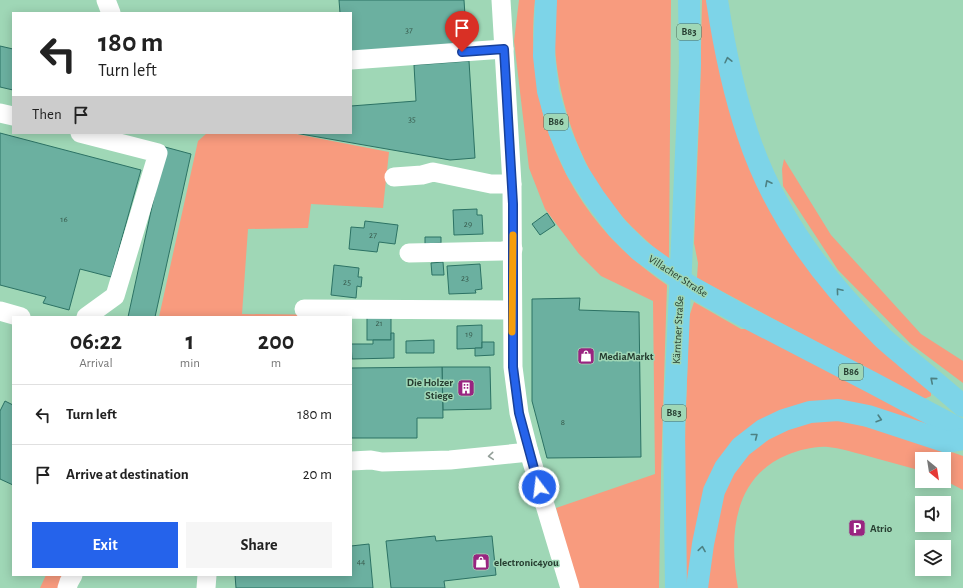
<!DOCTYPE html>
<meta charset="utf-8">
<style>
:root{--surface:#fff;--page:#f6f6f6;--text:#222;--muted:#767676;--line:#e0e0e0;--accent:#2563eb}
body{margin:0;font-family:"Alegreya Sans",sans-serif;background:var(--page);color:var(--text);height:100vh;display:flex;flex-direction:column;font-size:15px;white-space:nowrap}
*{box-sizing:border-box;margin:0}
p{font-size:13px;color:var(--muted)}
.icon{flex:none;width:22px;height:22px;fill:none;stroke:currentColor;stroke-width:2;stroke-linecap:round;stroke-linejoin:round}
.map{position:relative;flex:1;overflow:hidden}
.drawer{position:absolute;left:12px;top:316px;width:340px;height:260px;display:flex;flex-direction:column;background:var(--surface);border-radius:0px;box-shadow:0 2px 10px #0003}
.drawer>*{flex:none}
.banner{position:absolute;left:12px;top:12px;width:340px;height:122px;border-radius:0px;box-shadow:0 2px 10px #0003;background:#fff;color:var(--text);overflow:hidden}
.needle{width:26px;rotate:150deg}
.buttons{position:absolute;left:915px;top:452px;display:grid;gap:8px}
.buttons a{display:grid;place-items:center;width:36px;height:36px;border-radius:0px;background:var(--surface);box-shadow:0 2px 10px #0003;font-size:20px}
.pin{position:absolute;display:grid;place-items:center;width:34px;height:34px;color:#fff;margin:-41px -17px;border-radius:50% 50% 50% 0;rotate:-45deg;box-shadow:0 0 4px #0007}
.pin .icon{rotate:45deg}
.me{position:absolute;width:44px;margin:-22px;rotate:345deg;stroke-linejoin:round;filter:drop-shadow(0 0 3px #0008)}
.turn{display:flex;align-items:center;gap:14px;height:84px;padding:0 20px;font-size:18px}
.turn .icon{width:52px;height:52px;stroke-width:2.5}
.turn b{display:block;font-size:28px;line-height:34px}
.then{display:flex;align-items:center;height:38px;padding:0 20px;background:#0003;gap:8px;font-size:15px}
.eta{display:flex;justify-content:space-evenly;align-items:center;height:68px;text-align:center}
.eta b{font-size:24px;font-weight:700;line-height:28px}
.button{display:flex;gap:8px;margin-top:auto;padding:8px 20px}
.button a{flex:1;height:46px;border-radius:0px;background:var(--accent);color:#fff;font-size:16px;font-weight:700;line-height:46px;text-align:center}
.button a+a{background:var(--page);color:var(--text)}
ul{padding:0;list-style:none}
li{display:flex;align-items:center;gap:12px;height:60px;padding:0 20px;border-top:1px solid var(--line)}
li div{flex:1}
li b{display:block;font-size:15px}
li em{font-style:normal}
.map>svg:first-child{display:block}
.green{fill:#f89b7e}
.building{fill:#6bb0a0;stroke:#2c7264}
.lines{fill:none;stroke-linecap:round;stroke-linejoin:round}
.minor{stroke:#fff;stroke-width:19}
.major{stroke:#7dd4e8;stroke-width:22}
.oneway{stroke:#4d8183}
.oneway2{stroke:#929e98}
.route-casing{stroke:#184099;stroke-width:10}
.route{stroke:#2563eb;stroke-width:7}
.slow{stroke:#f59e0b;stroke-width:7}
.labels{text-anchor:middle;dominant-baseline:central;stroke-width:3;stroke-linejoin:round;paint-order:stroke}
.number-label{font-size:9px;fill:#375a4c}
.shield{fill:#9fd7b6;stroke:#4a6b58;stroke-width:1}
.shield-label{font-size:10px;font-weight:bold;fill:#263d30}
.street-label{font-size:11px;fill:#263d30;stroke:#9fd7b6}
.poi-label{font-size:11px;font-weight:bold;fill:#263d30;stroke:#9fd7b6;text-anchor:start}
</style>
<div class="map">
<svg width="963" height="588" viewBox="0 0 963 588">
<rect width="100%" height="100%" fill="#9fd7b6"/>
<g class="green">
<path d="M519,0H535C525,93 554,183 622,249C636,262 651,274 667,285L661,473L659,588H578L556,508L655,474L653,301L601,276L579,254L545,209L529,168L514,41Z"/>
<path d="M557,0H671L669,260C650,244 630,227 614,207C572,156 546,66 557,0Z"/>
<path d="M702,0H708L748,162L931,390V396L924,399L697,278L698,263L694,243L700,95Z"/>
<path d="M207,133H291L389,152L383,208L311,204L308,228L248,229L242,314L340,315V317H159L198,141Z"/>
<path d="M784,159L831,235L921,334L963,361V383L911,344L838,270L783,186L782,169Z"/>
<path d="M694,302L741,329H747L927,423L926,427L855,406L743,438L691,583H685L683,501L689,317Z"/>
<path d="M836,419L914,439L963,456V490L944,480V459H922V471C903,466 883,460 864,455C852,452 840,448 828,447C814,446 800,450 787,455C732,478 729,537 738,588H704L717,511L734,470L757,446L798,424Z"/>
<path d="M46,575H65L60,588H40Z"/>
</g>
<g class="building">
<path d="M339,0H464L467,47L351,54V13H340Z"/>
<path d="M0,46L13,49V90L0,87Z"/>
<path d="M469,61L475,158L450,160L295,133H351V106L416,101L414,65Z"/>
<path d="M0,133L141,170L111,277L80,269L69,310L43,303L46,297L0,285Z"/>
<path d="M165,147L191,154L155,317H128Z"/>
<path d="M477,209V215H482L483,234L454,235L453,210Z"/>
<path d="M547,213L555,225L540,235L532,224Z"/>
<path d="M365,221L398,225L395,244L379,242L377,252L349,249L351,227L364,228Z"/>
<path d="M425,237H441V243L425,244Z"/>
<path d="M443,262L444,275H432L431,263Z"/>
<path d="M480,264L482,289L475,290L476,293L449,294L447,266Z"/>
<path d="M334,265L359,268L358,277H362L361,287L357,286L356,298L331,295Z"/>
<path d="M580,298L579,310L639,312L641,457L547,458L532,401V299Z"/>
<rect x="367" y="313" width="24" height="27"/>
<path d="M482,325V348L457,349V326Z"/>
<path d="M391,333H394V358L352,359L351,344H373V340H391Z"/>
<path d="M434,340V353H406V341Z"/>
<path d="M482,342H494V355L475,356V348H482Z"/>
<path d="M442,367H490L491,409L443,410Z"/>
<path d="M442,367L443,418H417V438H351V368Z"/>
<path d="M5,401L13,405V485L0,479V411Z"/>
<path d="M435,536L436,541L492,536L496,575L444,581L445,588H391L386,541Z"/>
<path d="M369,544L373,588H236L235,575H351V546Z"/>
</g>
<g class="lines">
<g class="minor">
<path d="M106,0L111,13"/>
<path d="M501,0L512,184L513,367L519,413L529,452L570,588"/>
<path d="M351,60L504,49"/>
<path d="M0,113L13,116"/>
<path d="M80,133L158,153L115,296L86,317"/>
<path d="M394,177L422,175L433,172L491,184H512"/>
<path d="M409,253L502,251L513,249"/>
<path d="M304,309L512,310"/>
<path d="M0,311L21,317"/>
<path d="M351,461L371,460L382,462L450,460L529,452"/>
<path d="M67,588L69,582L73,575"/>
<path d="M206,588L207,575"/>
</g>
<g class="major">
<path d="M546,0L544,56L548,91L559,130L576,169L594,197L617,228L639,250L688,285L738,313L871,382L963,431"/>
<path d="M717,0C724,46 733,91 748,135C773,211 821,277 878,333C886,342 896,349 905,357C924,373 944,389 963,406"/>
<path d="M676,588L674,425L690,63L689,0"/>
<path d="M697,588L703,544L714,491L725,468L741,447L763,430L784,420L810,412L838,410L868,416L947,442L963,439"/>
</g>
</g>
<defs><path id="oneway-chevron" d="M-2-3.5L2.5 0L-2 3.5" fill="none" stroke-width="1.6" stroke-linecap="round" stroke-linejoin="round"/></defs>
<g class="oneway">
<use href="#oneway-chevron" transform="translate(728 60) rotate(-103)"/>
<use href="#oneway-chevron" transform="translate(768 183) rotate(-117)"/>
<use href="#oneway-chevron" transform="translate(839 291) rotate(-130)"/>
<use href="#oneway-chevron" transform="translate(933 380) rotate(-140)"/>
<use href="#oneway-chevron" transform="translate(879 419) rotate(17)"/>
<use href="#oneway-chevron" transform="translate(755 436) rotate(-38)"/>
<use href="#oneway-chevron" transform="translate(702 549) rotate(-81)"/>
</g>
<use class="oneway2" href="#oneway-chevron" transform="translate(491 456) rotate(175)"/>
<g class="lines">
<defs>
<path id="route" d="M462,52L504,49L513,204V367L519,413L539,487"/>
</defs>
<use href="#route" class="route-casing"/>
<use href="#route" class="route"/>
<path class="slow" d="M512,332L513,235"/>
</g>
<defs>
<symbol id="shop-square" viewBox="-11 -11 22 22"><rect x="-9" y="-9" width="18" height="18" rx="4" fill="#992480" stroke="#9fd7b6"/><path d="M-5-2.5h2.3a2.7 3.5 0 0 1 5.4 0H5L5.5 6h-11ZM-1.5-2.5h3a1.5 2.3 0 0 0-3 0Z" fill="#fff"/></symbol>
<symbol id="building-square" viewBox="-11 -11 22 22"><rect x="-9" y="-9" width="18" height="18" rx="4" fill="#992480" stroke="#9fd7b6"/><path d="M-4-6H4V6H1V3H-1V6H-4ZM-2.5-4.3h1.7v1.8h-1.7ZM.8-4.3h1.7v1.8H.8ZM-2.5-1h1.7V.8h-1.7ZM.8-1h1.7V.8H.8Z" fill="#fff"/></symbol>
<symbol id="parking-square" viewBox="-11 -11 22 22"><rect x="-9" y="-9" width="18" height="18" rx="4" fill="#992480" stroke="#9fd7b6"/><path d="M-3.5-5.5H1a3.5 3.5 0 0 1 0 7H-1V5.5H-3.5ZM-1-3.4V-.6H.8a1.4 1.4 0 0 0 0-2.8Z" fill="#fff"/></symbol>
</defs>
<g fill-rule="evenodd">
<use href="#shop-square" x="576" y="346" width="20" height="20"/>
<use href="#building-square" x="456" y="378" width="20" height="20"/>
<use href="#parking-square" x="847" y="518" width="20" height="20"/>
<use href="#shop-square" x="471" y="552" width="20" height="20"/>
</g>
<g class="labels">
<g class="number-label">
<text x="409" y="30">37</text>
<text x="412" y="119">35</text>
<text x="64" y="219">16</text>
<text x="468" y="224">29</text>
<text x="373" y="235">27</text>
<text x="465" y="278">23</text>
<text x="347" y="282">25</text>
<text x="379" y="323">21</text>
<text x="469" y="334">19</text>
<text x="563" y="422">8</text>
<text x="361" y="561">44</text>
</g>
<g class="shield">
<rect x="677" y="24" width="24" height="16" rx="3"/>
<rect x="544" y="114" width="24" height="16" rx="3"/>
<rect x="839" y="364" width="24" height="16" rx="3"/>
<rect x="662" y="405" width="24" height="16" rx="3"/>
</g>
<g class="shield-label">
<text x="689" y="32">B83</text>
<text x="556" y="122">B86</text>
<text x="851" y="372">B86</text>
<text x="674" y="413">B83</text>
</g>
<g class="street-label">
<text transform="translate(678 276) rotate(33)">Villacher Straße</text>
<text transform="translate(678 330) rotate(-87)">Kärntner Straße</text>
</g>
<g class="poi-label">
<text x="599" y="356">MediaMarkt</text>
<text x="453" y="382" text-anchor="end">Die Holzer<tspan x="453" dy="13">Stiege</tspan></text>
<text x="870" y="528">Atrio</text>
<text x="494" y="562">electronic4you</text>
</g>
</g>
</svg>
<div class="buttons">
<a><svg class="needle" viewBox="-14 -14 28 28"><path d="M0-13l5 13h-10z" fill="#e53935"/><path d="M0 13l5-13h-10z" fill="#767676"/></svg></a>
<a><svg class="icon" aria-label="sound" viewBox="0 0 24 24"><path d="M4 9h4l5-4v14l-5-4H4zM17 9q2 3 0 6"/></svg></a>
<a><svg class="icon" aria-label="layers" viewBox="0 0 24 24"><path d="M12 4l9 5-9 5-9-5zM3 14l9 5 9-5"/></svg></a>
</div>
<div class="pin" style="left:462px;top:52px;background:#d93025"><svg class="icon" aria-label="arrive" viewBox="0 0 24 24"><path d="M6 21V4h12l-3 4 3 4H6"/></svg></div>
<svg class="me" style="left:539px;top:487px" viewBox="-20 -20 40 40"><circle r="17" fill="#2563eb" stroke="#fff" stroke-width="3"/><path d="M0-11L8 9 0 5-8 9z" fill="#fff"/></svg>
<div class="banner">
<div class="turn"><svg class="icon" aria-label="left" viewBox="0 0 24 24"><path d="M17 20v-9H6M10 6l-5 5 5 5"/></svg><div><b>180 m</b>Turn left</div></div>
<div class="then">Then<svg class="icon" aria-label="arrive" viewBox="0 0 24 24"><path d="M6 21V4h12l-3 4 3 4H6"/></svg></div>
</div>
<section class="drawer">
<div class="eta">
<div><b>06:22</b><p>Arrival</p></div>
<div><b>1</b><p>min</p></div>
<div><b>200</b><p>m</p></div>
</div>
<ul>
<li><svg class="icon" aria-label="left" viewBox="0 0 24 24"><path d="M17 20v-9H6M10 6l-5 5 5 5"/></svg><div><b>Turn left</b></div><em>180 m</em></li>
<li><svg class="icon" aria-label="arrive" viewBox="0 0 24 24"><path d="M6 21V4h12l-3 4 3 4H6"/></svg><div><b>Arrive at destination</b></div><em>20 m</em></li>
</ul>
<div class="button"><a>Exit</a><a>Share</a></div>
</section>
</div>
